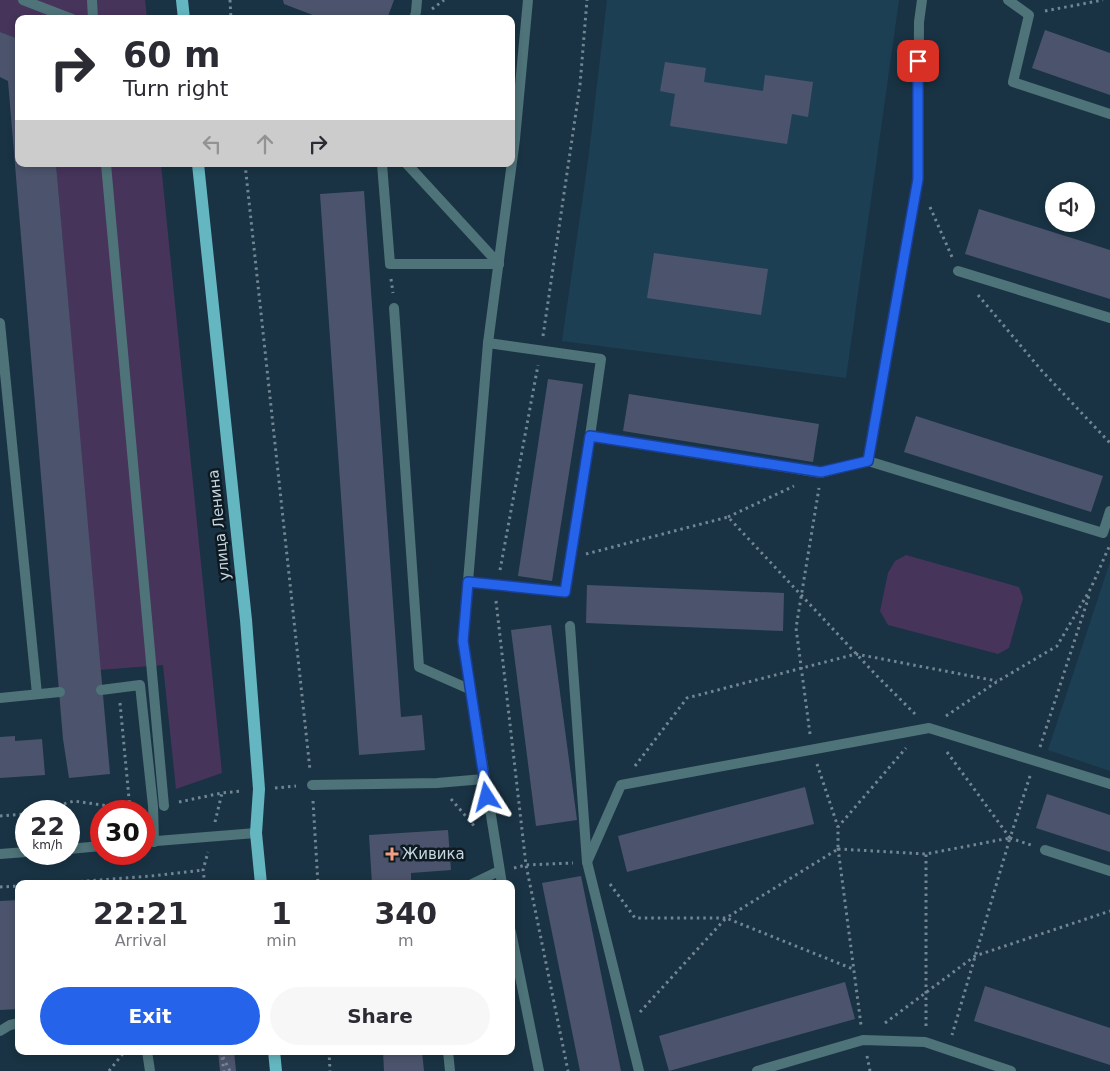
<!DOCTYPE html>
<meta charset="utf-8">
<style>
:root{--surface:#fff;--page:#f7f7f7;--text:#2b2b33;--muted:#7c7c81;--accent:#2563eb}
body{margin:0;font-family:"DejaVu Sans",sans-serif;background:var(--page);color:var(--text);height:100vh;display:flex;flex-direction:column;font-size:19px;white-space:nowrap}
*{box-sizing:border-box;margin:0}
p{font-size:16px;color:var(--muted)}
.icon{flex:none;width:28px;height:28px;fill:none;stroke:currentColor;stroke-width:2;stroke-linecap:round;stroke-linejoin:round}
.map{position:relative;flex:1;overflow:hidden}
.sheet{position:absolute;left:15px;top:880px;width:500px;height:175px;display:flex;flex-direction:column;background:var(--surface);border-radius:10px;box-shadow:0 2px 8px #0003}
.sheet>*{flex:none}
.guide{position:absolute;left:15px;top:15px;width:500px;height:152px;border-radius:10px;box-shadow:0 2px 8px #0003;background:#fff;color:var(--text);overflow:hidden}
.fabs{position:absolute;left:1045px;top:182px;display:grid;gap:10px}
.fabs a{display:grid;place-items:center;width:50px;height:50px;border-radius:50%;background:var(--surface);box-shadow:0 2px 8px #0003;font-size:25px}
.speed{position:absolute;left:15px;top:800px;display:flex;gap:10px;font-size:25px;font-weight:700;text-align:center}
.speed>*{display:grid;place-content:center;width:65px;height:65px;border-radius:50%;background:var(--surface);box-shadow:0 2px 8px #0003;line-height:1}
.speed small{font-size:12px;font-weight:400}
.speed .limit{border:8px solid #d22;background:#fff;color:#111}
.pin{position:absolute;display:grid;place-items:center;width:42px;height:42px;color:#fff;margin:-21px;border-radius:10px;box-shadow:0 2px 8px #0006}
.me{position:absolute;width:55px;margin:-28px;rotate:351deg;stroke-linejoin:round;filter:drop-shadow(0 0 4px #0008)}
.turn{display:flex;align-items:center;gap:18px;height:105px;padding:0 25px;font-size:22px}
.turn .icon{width:65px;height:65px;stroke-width:2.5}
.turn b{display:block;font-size:35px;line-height:42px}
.lanes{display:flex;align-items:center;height:48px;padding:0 25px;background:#0003;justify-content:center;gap:25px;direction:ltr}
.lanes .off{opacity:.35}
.eta{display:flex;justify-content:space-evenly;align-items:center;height:85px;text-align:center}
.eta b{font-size:30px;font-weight:800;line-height:35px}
.button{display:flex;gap:10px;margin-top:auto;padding:10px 25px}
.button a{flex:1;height:58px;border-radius:30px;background:var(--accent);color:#fff;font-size:20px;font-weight:800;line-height:58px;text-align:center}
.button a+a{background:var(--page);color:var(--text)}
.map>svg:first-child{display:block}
.built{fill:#1d3f54}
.green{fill:#46345b}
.building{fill:#4c546d}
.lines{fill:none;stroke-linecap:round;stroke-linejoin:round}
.path{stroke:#718593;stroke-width:3;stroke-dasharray:2.5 4;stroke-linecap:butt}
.service{stroke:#4e7378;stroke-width:10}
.pedestrian{stroke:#4e7378;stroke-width:10}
.minor{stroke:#4e7378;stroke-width:10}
.tertiary{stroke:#4e7378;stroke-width:10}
.primary{stroke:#64b6c0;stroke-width:12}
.route-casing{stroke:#184099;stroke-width:12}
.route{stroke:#2563eb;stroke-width:9}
.poi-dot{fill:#f2a07f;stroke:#0e1a21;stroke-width:2}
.labels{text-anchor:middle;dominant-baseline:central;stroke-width:5;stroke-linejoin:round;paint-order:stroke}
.street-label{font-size:15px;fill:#c7d6e0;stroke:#0e1a21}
.poi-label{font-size:15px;fill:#c7d6e0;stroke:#0e1a21;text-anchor:start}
</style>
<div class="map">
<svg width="1110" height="1071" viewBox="0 0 1110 1071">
<rect width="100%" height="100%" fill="#193344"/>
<g class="built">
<path d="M607,0H899L846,378L562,341L588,161Z"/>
<path d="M1110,562V771L1048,750Z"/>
</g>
<g class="green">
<path d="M0,0H145L147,19H19V39L0,32Z"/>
<path d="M56,164H161L222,773L176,789L163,665L99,670Z"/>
<path d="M906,555L1019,587L1023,598L1009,648L998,654L888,625L880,611L888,573L895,561Z"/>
</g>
<g class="building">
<path d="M283,0H394L387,19H323L284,4Z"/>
<path d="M1045,30L1110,53V95L1032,68Z"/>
<path d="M0,32L19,39V164H56L110,774L69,778L63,739L8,81L0,77Z"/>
<path d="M665,62L706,68L704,82L763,91L765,75L813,82L808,117L792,114L787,144L670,126L675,94L660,91Z"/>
<path d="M364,191L401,717L422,715L425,750L359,755L320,194Z"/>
<path d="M979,209L1110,250V299L965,254Z"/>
<path d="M654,253L768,269L761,315L647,298Z"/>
<path d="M548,379L583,384L552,581L518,576Z"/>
<path d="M629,394L819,424L813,462L623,431Z"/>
<path d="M916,416L1103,476L1091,512L904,452Z"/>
<path d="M587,585L784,593L783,631L586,623Z"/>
<path d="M551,625L577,820L536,826L511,630Z"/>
<path d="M15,736V741L42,739L45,775L0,778V737Z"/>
<path d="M805,787L814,824L627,872L618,836Z"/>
<path d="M1047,794L1110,815V852L1036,828Z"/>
<path d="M448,830L451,870L411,873V884H372L369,835Z"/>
<path d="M581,876L621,1071H580L542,883Z"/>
<path d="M19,900V1009L0,1010V901Z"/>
<path d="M845,982L855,1019L669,1071L659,1036Z"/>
<path d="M985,986L1110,1028V1065L974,1021Z"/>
<path d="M218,1051H234L236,1071H220Z"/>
<path d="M383,1051H422L424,1071H384Z"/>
</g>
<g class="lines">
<g class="path">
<path d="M230,0L231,19"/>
<path d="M432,9L444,0"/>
<path d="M1045,11L1103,0"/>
<path d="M245,164L310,770"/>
<path d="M930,207L952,257"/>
<path d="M391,279L393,293"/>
<path d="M978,295L1042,371L1110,443"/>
<path d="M543,336L580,85L587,0"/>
<path d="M728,517L794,486"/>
<path d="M586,554L728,517L877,676L915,714"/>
<path d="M500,570L538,365"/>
<path d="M496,601L526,865L568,1071"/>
<path d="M120,703L130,809"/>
<path d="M946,716L998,681L1057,646L1091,588L1109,547"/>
<path d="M810,734L796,628L819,488"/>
<path d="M1040,747L1089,596"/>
<path d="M947,752L1010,838"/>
<path d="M817,764L838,827"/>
<path d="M635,766L687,698L856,654L997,681"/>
<path d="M1030,776L1010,838L1031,845"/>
<path d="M275,788L296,786"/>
<path d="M451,799L476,828"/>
<path d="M313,801L318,884"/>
<path d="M179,802L222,793L242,791"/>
<path d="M39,811L74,801L130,809L138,808"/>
<path d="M0,816L26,814"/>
<path d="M215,822L222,793"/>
<path d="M838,848L861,1025"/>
<path d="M838,849L926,854L1010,838L952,1035"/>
<path d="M514,868L526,865L573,863"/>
<path d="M48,884L151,876L203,870"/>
<path d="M205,884L203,870L208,852"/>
<path d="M610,884L635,918H726L838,849V827L906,748"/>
<path d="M0,887L19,886"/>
<path d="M640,1012L726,918L853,969"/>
<path d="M885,1023L975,956L1110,911"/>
<path d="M926,1026V854"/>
<path d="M221,1051L224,1071"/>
<path d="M329,1051L330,1071"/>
<path d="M867,1056L870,1071"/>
<path d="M223,1057L230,1071"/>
<path d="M109,1071L125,1051"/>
</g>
<g class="service">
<path d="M1008,0L1029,15L1013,82L1110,114"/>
<path d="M414,19L416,12L417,0"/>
<path d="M382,164L390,264H499"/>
<path d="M958,271L1110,318"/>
<path d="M394,308L419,667L469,689"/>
<path d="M0,323L37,694"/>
<path d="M488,343L601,359L590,436L821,473L868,461L1103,533L1110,511"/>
<path d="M468,582L565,592L590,436"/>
<path d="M570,626L587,862L639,1071"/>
<path d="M101,690L140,685L153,806L154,842"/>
<path d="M0,698L60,692"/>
<path d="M1045,850L1110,871"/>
<path d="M472,884L499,871"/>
<path d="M0,1031L10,1025L19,1023"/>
<path d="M147,1051L150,1071"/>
<path d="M448,1051L450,1071"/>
</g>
<g class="pedestrian">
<path d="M23,0L72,19"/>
<path d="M92,0L93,19"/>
<path d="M106,164L164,806"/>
<path d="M407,164L499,264"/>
<path d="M312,785L437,783L484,779"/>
<path d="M587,862L621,785L929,728L1110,784"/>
</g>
<g class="minor">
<path d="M868,461L918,179L919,22L922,0"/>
<path d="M502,884L463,641L488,343L515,139L528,0"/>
<path d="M511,932L539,1071"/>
<path d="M757,1071L863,1040L925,1042L1011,1071"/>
</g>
<g class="tertiary">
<path d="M144,842L256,833"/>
<path d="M69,849L101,846"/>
<path d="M0,854L26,852"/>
</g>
<g class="primary">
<path d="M182,0L184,19"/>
<path d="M198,164L246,620L259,789L256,833L261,884"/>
<path d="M274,1051L276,1071"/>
</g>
</g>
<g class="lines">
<defs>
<path id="route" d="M487,797L463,641L468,582L565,592L590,436L821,472L868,461L918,179V61"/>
</defs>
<use href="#route" class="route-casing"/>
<use href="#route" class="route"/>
</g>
<path class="poi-dot" d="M389.5 846.5h5v5h5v5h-5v5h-5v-5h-5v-5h5z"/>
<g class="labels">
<g class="street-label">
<text transform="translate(219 525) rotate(-96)">улица Ленина</text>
</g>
<g class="poi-label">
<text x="402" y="854">Живика</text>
</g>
</g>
</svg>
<div class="fabs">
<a><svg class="icon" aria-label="sound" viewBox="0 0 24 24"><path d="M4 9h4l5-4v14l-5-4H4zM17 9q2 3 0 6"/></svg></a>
</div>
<div class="speed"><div>22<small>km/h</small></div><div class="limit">30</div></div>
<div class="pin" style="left:918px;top:61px;background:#d93025"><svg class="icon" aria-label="arrive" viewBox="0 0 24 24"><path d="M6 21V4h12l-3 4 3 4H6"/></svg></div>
<svg class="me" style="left:487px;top:797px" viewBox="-20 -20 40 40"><path d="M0-17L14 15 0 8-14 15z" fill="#2563eb" stroke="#fff" stroke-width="4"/></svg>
<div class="guide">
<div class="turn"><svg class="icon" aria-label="right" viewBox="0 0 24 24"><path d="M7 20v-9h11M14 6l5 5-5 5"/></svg><div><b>60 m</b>Turn right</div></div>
<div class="lanes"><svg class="icon off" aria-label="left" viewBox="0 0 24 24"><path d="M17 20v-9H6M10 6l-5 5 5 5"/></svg><svg class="icon off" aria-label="ahead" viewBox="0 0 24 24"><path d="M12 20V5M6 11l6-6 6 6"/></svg><svg class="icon" aria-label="right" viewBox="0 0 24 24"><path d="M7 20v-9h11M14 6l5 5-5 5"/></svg></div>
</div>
<section class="sheet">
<div class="eta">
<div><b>22:21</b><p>Arrival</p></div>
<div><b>1</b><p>min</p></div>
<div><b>340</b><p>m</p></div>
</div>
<div class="button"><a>Exit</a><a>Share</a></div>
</section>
</div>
